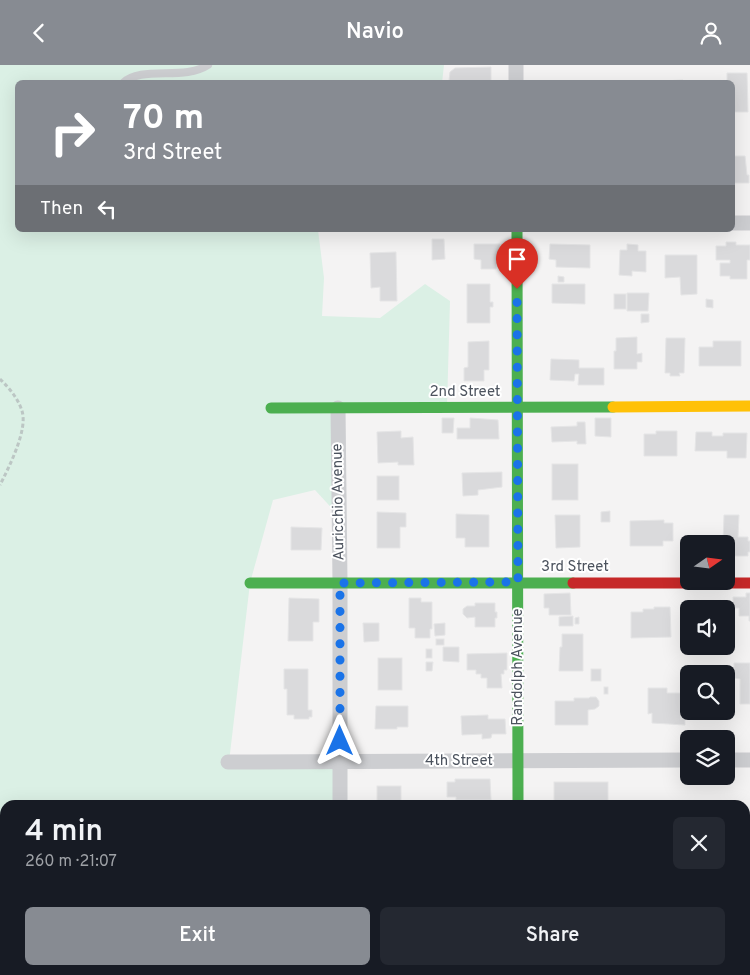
<!DOCTYPE html>
<meta charset="utf-8">
<style>
:root{--surface:#171b24;--page:#242831;--text:#f1f3f6;--muted:#9ea1a6;--accent:#878b92}
body{margin:0;font-family:Overpass,sans-serif;background:var(--page);color:var(--text);height:100vh;display:flex;flex-direction:column;font-size:19px;white-space:nowrap}
*{box-sizing:border-box;margin:0}
p{font-size:16px;color:var(--muted)}
.icon{flex:none;width:28px;height:28px;fill:none;stroke:currentColor;stroke-width:2;stroke-linecap:round;stroke-linejoin:round}
.map{position:relative;flex:1;overflow:hidden}
.sheet{position:absolute;left:0px;top:735px;width:750px;height:175px;display:flex;flex-direction:column;background:var(--surface);border-radius:15px 15px 0 0;box-shadow:0 5px 20px #0002}
.sheet>*{flex:none}
.top-card{position:absolute;left:15px;top:15px;width:720px;height:152px;border-radius:8px;box-shadow:0 5px 20px #0002;background:#878b92;color:#fff;overflow:hidden}
.needle{width:32px;rotate:76deg}
.tools{position:absolute;left:680px;top:470px;display:grid;gap:10px}
.tools a{display:grid;place-items:center;width:55px;height:55px;border-radius:8px;background:var(--surface);box-shadow:0 5px 20px #0002;font-size:25px}
.pin{position:absolute;display:grid;place-items:center;width:42px;height:42px;color:#fff;margin:-51px -21px;border-radius:50% 50% 50% 0;rotate:-45deg;box-shadow:0 0 5px #0007}
.pin .icon{rotate:45deg}
.me{position:absolute;width:55px;margin:-28px;rotate:0deg;stroke-linejoin:round;filter:drop-shadow(0 0 4px #0008)}
.turn{display:flex;align-items:center;gap:18px;height:105px;padding:0 25px;font-size:22px}
.turn .icon{width:65px;height:65px;stroke-width:2.5}
.turn b{display:block;font-size:35px;line-height:42px}
.then{display:flex;align-items:center;height:48px;padding:0 25px;background:#0003;gap:10px;font-size:19px}
.round{display:grid;place-items:center;flex:none;width:52px;height:52px;border-radius:8px;background:var(--page)}
.summary{display:flex;align-items:center;justify-content:space-between;height:85px;padding:0 25px}
h1{font-size:30px;font-weight:600;line-height:38px}
.action{display:flex;gap:10px;margin-top:auto;padding:10px 25px}
.action a{flex:1;height:58px;border-radius:8px;background:var(--accent);color:#fff;font-size:20px;font-weight:600;line-height:58px;text-align:center}
.action a+a{background:var(--page);color:var(--text)}
header{display:flex;justify-content:space-between;align-items:center;height:65px;padding:0 25px;background:var(--accent);color:#fff;font-size:22px;font-weight:600}
.map>svg:first-child{display:block}
.green{fill:#dbf0e5}
.building{fill:#dadadc;stroke:#e5e5e6}
.lines{fill:none;stroke-linecap:round;stroke-linejoin:round}
.path{stroke:#bcc6c4;stroke-width:3;stroke-dasharray:4 2.5;stroke-linecap:butt}
.lane{stroke:#cdced1;stroke-width:8}
.street{stroke:#cdced1;stroke-width:15}
.fast{stroke:#4caf50;stroke-width:11}
.slow{stroke:#ffc107;stroke-width:11}
.jam{stroke:#c62828;stroke-width:11}
.route{stroke:#1a73e8;stroke-width:9;stroke-dasharray:0 16.2}
.labels{text-anchor:middle;dominant-baseline:central;stroke-width:4;stroke-linejoin:round;paint-order:stroke}
.street-label{font-size:15px;fill:#4c535e;stroke:#fff}
</style>
<header><svg class="icon" aria-label="back" viewBox="0 0 24 24"><path d="M15 5l-7 7 7 7"/></svg>Navio<svg class="icon" aria-label="person" viewBox="0 0 24 24"><circle cx="12" cy="8" r="4"/><path d="M4 21q1-7 8-7t8 7"/></svg></header>
<div class="map">
<svg width="750" height="910" viewBox="0 0 750 910">
<rect width="100%" height="100%" fill="#f4f3f3"/>
<path class="green" d="M0,0H444L442,18H18V165H318L324,213L322,251L380,253L425,219L450,236L447,342L338,343L339,451L315,425L273,435L250,518L229,697L340,696V740H5V905H340L342,910H0Z"/>
<g class="building">
<path d="M491,2V18L449,16L450,7L455,3Z"/>
<path d="M727,8H747L748,47H732V18H721L727,17Z"/>
<path d="M683,15V18H662V16Z"/>
<path d="M734,91H745L747,110H749V118H732Z"/>
<path d="M432,174H444L445,194L432,195Z"/>
<path d="M726,177H736V180H750V195H747V214H730V211H720V198H730V195H716V181H726Z"/>
<path d="M474,179H500V194H497L496,204H481V195L474,194Z"/>
<path d="M550,179L590,180V203L556,202V195L549,194Z"/>
<path d="M627,179L638,180V186H646V207L632,206V211L619,210L620,185H627Z"/>
<path d="M396,187L397,236H380V222L371,223L370,188Z"/>
<path d="M665,190H697V229L681,230L680,212L665,213Z"/>
<path d="M558,211L564,212V217H558Z"/>
<path d="M467,219H490V237H493V242H490V258H467Z"/>
<path d="M552,219H585V239L552,238Z"/>
<path d="M627,228H649L648,246H627Z"/>
<rect x="614" y="229" width="12" height="15"/>
<path d="M706,234L713,235V243L706,242Z"/>
<path d="M641,249H649V257L641,258Z"/>
<path d="M637,272V289L642,288V297H637V304H614V286H616V273Z"/>
<path d="M666,273H685L684,308H679L680,311H670V308H665Z"/>
<path d="M489,276V305H484V316H464V303L468,302V277Z"/>
<path d="M713,276H741V301H699V282H713Z"/>
<path d="M551,294L579,295V303H604V320H578L579,309H575L574,316L550,315Z"/>
<path d="M442,353H454L453,368H442Z"/>
<path d="M470,353L498,355L499,374H457V363H470Z"/>
<path d="M595,353H611V372L595,371Z"/>
<path d="M577,357H585L586,379H577V376L552,377L551,362L577,361Z"/>
<path d="M401,366V373L413,372L414,400H398V397L378,398L377,367Z"/>
<path d="M656,366H677V391H644V369H656Z"/>
<path d="M696,367H712V371H723V368H747L746,393H727V386H695Z"/>
<rect x="552" y="399" width="26" height="36"/>
<path d="M502,407V422L478,425V430L463,431L462,408Z"/>
<rect x="377" y="411" width="22" height="24"/>
<path d="M610,446V457H601V447Z"/>
<path d="M377,447L406,448V462H400V483H377Z"/>
<path d="M456,449L489,450V482H465V473H456Z"/>
<path d="M555,450H580V482L556,483Z"/>
<path d="M724,450H739L738,472H748V476H750V487H748V491H726V479H723Z"/>
<path d="M664,455V458H673V476H663V481H630V456Z"/>
<path d="M291,462L322,463L321,485H291Z"/>
<path d="M570,528L571,550H549V543H544V529Z"/>
<path d="M746,528H750V556H749V551H739V543H733V532H746Z"/>
<path d="M289,533L319,534V557H313V576H288Z"/>
<path d="M409,533H421V537H432V564H430V573H415V563H409Z"/>
<path d="M475,538H495V547H497V553H495V562H475V552L467,553L463,549V544L467,541H475Z"/>
<path d="M654,542H670L671,572L631,573V547H643V544H654Z"/>
<path d="M573,551V561H559V552Z"/>
<path d="M579,552V559H575V553Z"/>
<path d="M363,558H379V576L364,577Z"/>
<path d="M445,558V570L435,571L434,559Z"/>
<path d="M562,569H583V606H559L560,582H562Z"/>
<rect x="436" y="574" width="8" height="6"/>
<path d="M443,582H459V597L443,596Z"/>
<rect x="426" y="584" width="6" height="9"/>
<path d="M507,588V605H504V609H501L502,623H487V613H481V609H476V605H467V589Z"/>
<rect x="378" y="593" width="24" height="32"/>
<path d="M426,597H433L432,606H426Z"/>
<path d="M734,598H750V639H740V614L734,613Z"/>
<path d="M284,604H308V645H312V652H309V654H294V650H287V624H284Z"/>
<rect x="591" y="604" width="10" height="12"/>
<rect x="604" y="622" width="4" height="7"/>
<path d="M648,623H667V628H685V660L652,658V648L648,649Z"/>
<path d="M590,632H596L599,636V641L595,644L588,645V660H555V636H574V633H589Z"/>
<path d="M376,641H408V662H397V664H375Z"/>
<path d="M488,650V654H505L506,669H492L491,673L482,674V669L462,670L461,651Z"/>
<path d="M455,714H490L491,735H456V732H447V717H455Z"/>
<rect x="554" y="717" width="54" height="23"/>
<rect x="377" y="721" width="24" height="19"/>
<rect x="377" y="905" width="23" height="5"/>
<path d="M746,905V910H713V906Z"/>
</g>
<g class="lines">
<path class="path" d="M0,314C9,323 18,333 22,346C28,365 9,402 0,420"/>
<path class="lane" d="M123,18C141,0 184,16 208,0"/>
<g class="street">
<path d="M516,0V18"/>
<path d="M732,158H750"/>
<path d="M338,343L340,517V740"/>
<path d="M726,695H750"/>
<path d="M228,697L689,695"/>
<path d="M340,905L342,910"/>
<path d="M519,905V910"/>
</g>
<g class="fast">
<path d="M517,165L518,740"/>
<path d="M271,343L613,342"/>
<path d="M250,518H573"/>
</g>
<path class="slow" d="M613,342L750,341"/>
<path class="jam" d="M573,518H750"/>
</g>
<g class="lines">
<path class="route" d="M340,676V518L518,517L517,224"/>
</g>
<g class="labels">
<g class="street-label">
<text x="465" y="327">2nd Street</text>
<text transform="translate(339 437) rotate(-91)">Auricchio Avenue</text>
<text x="575" y="502">3rd Street</text>
<text transform="translate(518 602) rotate(-90)">Randolph Avenue</text>
<text x="459" y="696">4th Street</text>
</g>
</g>
</svg>
<div class="tools">
<a><svg class="needle" viewBox="-14 -14 28 28"><path d="M0-13l5 13h-10z" fill="#e53935"/><path d="M0 13l5-13h-10z" fill="#9ea1a6"/></svg></a>
<a><svg class="icon" aria-label="sound" viewBox="0 0 24 24"><path d="M4 9h4l5-4v14l-5-4H4zM17 9q2 3 0 6"/></svg></a>
<a><svg class="icon" aria-label="search" viewBox="0 0 24 24"><circle cx="10" cy="10" r="6"/><path d="M15 15l6 6"/></svg></a>
<a><svg class="icon" aria-label="layers" viewBox="0 0 24 24"><path d="M12 4l9 5-9 5-9-5zM3 14l9 5 9-5"/></svg></a>
</div>
<div class="pin" style="left:517px;top:224px;background:#d93025"><svg class="icon" aria-label="arrive" viewBox="0 0 24 24"><path d="M6 21V4h12l-3 4 3 4H6"/></svg></div>
<svg class="me" style="left:340px;top:676px" viewBox="-20 -20 40 40"><path d="M0-17L14 15 0 8-14 15z" fill="#1a73e8" stroke="#fff" stroke-width="4"/></svg>
<div class="top-card">
<div class="turn"><svg class="icon" aria-label="right" viewBox="0 0 24 24"><path d="M7 20v-9h11M14 6l5 5-5 5"/></svg><div><b>70 m</b>3rd Street</div></div>
<div class="then">Then<svg class="icon" aria-label="left" viewBox="0 0 24 24"><path d="M17 20v-9H6M10 6l-5 5 5 5"/></svg></div>
</div>
<section class="sheet">
<div class="summary"><div><h1>4 min</h1><p>260 m · 21:07</p></div><a class="round"><svg class="icon" aria-label="close" viewBox="0 0 24 24"><path d="M6 6l12 12M18 6L6 18"/></svg></a></div>
<div class="action"><a>Exit</a><a>Share</a></div>
</section>
</div>
